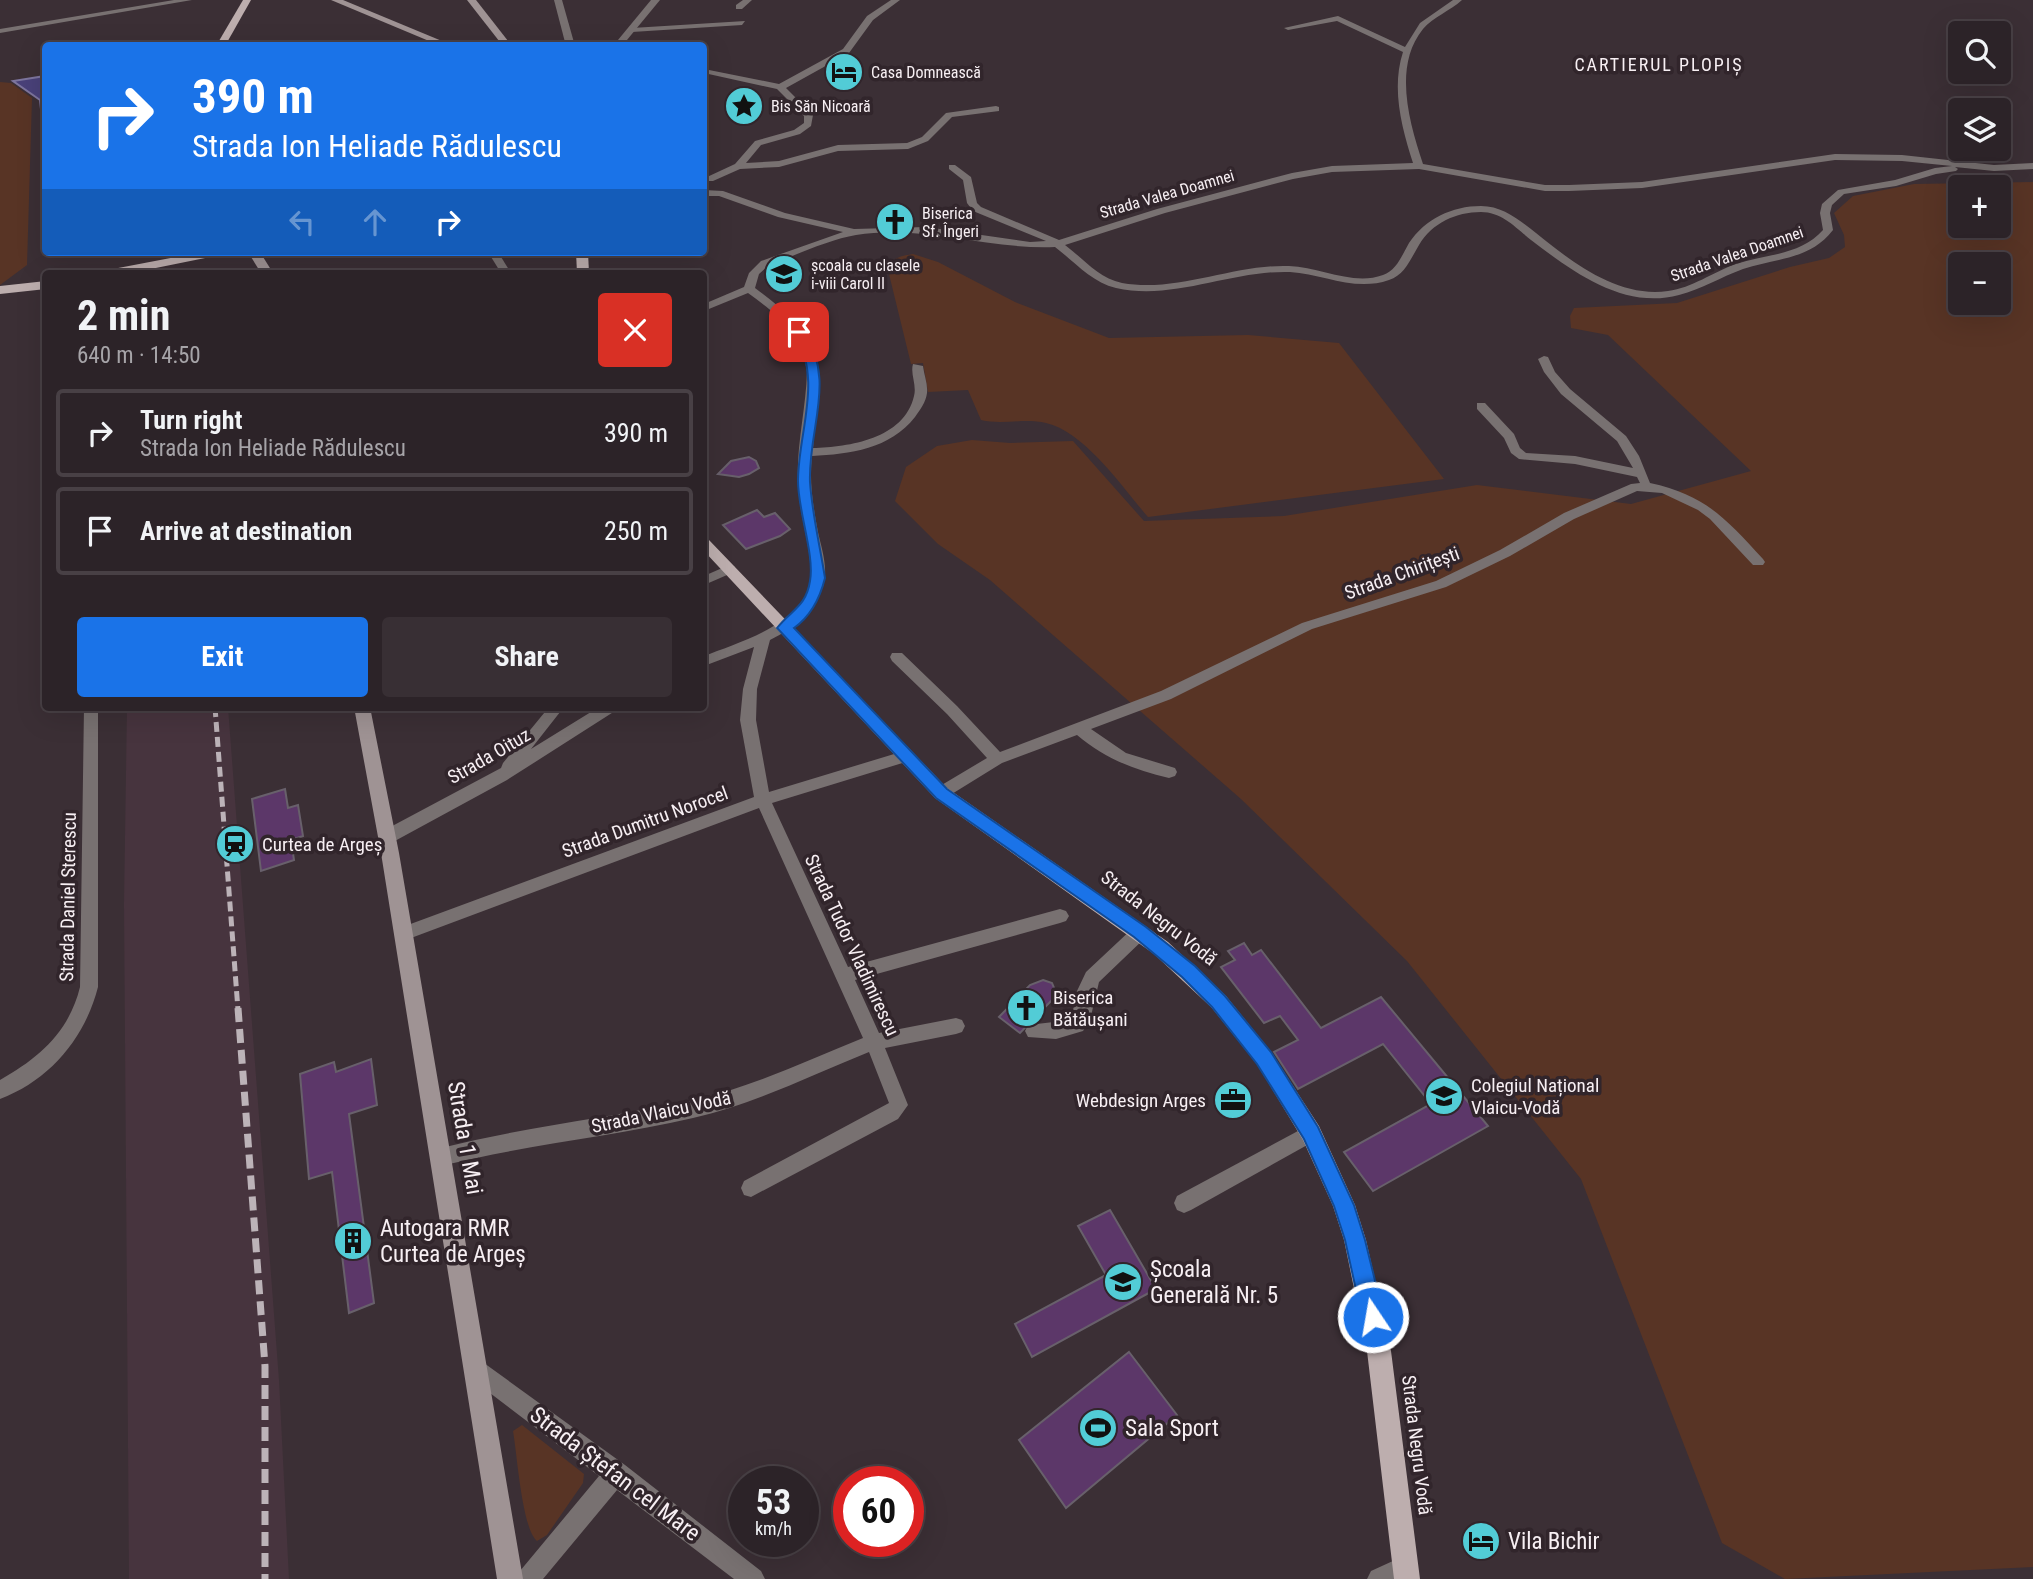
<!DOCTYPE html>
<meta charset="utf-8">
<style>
:root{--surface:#2c2328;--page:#382f34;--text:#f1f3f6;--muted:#a6a4a8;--line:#484045;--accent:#1a73e8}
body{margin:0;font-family:"Roboto Condensed",sans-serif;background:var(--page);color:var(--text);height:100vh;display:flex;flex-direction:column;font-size:26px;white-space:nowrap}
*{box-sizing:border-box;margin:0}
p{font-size:23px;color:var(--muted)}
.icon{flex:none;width:38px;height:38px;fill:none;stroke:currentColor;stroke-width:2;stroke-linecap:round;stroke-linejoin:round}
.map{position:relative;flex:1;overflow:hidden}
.side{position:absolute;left:42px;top:270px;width:665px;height:441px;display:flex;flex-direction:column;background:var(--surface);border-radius:7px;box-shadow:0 7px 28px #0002,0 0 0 2px var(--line)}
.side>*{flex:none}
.top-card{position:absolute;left:42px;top:42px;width:665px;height:214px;border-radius:7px;box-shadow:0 7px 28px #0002,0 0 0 2px var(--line);background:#1a73e8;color:#fff;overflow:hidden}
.buttons{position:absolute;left:1948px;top:21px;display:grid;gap:14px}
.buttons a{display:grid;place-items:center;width:63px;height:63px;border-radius:7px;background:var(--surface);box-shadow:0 7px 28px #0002,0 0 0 2px var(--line);font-size:35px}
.speed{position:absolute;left:728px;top:1466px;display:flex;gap:14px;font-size:35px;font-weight:700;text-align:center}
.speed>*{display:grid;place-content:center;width:91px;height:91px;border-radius:50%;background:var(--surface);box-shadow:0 7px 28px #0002,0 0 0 2px var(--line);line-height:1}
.speed small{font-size:18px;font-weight:400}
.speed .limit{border:10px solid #d22;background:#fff;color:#111}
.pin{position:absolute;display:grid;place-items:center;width:60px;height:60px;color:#fff;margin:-30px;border-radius:14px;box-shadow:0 4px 10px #0006}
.me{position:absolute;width:77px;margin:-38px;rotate:348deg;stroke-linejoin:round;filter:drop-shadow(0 0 5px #0008)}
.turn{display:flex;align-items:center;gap:24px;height:147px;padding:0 35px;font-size:32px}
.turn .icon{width:91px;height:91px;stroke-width:2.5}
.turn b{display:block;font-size:49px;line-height:60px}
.lanes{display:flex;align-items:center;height:66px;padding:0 35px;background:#0003;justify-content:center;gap:35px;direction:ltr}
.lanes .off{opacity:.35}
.round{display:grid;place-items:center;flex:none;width:74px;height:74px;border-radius:7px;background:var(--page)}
.overview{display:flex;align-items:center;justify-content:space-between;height:119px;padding:0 35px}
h1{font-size:42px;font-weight:700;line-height:52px}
.action{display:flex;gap:14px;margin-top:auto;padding:14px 35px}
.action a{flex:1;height:80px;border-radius:7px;background:var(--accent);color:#fff;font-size:28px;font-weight:700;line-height:80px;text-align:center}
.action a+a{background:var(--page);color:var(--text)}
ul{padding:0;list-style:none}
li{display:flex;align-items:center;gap:21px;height:88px;margin:0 14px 10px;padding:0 21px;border:4px solid var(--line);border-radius:7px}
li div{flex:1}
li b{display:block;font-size:26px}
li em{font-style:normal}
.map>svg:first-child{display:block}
.built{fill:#47343e}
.green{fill:#583425;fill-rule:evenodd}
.water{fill:#494179;stroke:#7d759e;stroke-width:2}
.building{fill:#5c3769;stroke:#68606b;stroke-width:2}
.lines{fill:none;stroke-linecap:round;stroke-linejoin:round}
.minor{fill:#787171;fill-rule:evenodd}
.tertiary{fill:#787171;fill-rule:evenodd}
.secondary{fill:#9f9394;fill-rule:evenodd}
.primary{fill:#bdaeae;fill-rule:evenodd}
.rail-far1{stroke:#bcb3b8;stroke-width:5;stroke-dasharray:10 5;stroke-linecap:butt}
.rail{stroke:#bcb3b8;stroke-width:7;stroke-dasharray:14 7;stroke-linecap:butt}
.route{fill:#1a73e8;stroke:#114b97;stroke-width:2}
.labels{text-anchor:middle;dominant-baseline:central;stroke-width:7;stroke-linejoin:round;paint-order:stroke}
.far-poi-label{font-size:16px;fill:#f7eff3;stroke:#31252b;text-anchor:start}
.far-street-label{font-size:16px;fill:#f7eff3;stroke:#31252b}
.far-neighbourhood-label{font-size:18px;letter-spacing:2px;fill:#f7eff3;stroke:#31252b}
.street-label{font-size:19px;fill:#f7eff3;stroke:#31252b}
.poi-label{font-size:19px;fill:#f7eff3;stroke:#31252b;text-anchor:start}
.near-street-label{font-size:23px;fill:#f7eff3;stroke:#31252b}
.near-poi-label{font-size:23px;fill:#f7eff3;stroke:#31252b;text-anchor:start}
</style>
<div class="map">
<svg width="2033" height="1579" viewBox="0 0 2033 1579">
<rect width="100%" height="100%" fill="#3b2f35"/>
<path class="built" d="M127,707H228L279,1380L289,1579H129L124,904Z"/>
<g class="green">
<path d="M0,82L11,83L32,98L27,265L0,285Z"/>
<path d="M2033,182V1567L1785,1579L1722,1543L1581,1179L1407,961L1241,799L990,580L938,544L895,501L906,467L937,446L972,440L1010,443L1073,441L1144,521L1284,516L1477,485L1631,504L1751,471L1608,335L1571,328L1570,316L1574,308L1677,303L1790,267L1829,258L1845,247L1844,235L1834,213L1853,196L1914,184ZM1960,187H1998V226H1960ZM1960,264H1998V303H1960Z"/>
<path d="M913,254L938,262L1015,302L1109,338L1248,335L1339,343L1444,479L1148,517C1122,487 1085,432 1046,423C1025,418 1002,425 981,420L968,390L928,392L923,363L911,364L888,270C892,257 901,256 913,254Z"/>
<path d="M522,1425L584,1474L583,1483L547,1535L537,1541C522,1529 517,1453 513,1431Z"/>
</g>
<path class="water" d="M45,76L46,137H44L40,100L13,81Z"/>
<g class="building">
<path d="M749,457L756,461L759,468L749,474L739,477L718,474L731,461Z"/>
<path d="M757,510L764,517L775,513L790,529L780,536L746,549L723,525Z"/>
<path d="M285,789L288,808L298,805L303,836L291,840L294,860L261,871L252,799Z"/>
<path d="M1244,943L1252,955L1261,950L1321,1028L1381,997L1488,1126L1373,1191L1344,1152L1431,1104L1383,1044L1298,1089L1274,1052L1298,1040L1280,1016L1264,1023L1221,967L1235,960L1228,951Z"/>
<path d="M1043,980L1052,983L1055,990L1053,999L1020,1033L999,1017L1030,985Z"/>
<path d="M371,1059L377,1105L349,1114L374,1303L349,1313L332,1172L309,1179L300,1074L334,1062L336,1072Z"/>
<path d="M1110,1210L1156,1289L1032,1357L1015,1324L1106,1275L1078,1226Z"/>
<path d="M1129,1352L1177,1415L1066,1508L1019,1440Z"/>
</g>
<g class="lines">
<g class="minor">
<path d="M174,0H192L0,33V29Z"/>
<path d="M743,0H752L742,9H736V5Z"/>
<path d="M891,0H900L873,20L849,53L786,88L813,115L811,126L800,134L761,145L746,163L779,161L838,145L907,143L922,137L946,113L996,106L999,107V111L952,117L928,141L908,149L838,151L779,167L740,169L713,181H707V177L735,164L755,141L794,130L804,123V116L777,89L704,73V69L779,84L843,49L867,16Z"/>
<path d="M1453,0H1462C1450,11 1433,17 1423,29C1393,66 1409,122 1423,164L1545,185H1569L1642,182L1835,154L1902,155L1994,165L2033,163V169L1994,171L1955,167L1958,169L1956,171L1936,174L1896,186L1844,194L1832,205L1830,213L1833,230C1810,260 1776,258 1743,269C1721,277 1702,289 1679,295C1624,310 1573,272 1531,240C1516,228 1502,212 1481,212C1456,212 1432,223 1419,245C1411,258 1405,275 1389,280C1355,292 1323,274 1290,272C1232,270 1174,301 1116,288C1091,282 1075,262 1055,247C989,250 923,224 856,235C830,239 794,256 769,265L759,274L755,288C829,342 821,364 813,448C849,447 904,439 914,396C917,385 910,374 913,364L923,366C924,375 928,384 927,393C926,402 920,410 915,417C890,449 850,454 812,456C809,482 813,506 818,532C821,546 826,561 825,575C823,605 795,628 770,640L757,689L756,720L769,792L904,751L912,757L909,761L772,803L848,967L1060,909L1066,911L1069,916L1066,921L1060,923L855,980L879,1033L956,1018L962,1020L965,1026L962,1032L956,1034L885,1048L908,1105L898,1119L751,1197L744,1195L741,1188L744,1181L889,1103L869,1052C812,1075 754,1104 693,1118C610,1137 524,1145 441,1166L434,1163L431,1157L434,1151L441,1148C524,1127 609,1118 693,1100C751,1088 808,1060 863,1038L759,808L403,941L397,939L394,934L397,929L754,797L740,720L743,689L754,647L704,666V656C739,642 812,622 811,573C810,543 799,514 798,483C796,447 806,409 807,372C801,331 779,316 748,293L704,311V304L744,287L749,273L761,261L843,232L778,217L719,196H704V190L723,191L785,213L854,229L926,227L1030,242L1046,241L973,211L967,203L963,180L949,169V165H955L971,177L977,203L981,207L1059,240L1157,209L1292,173L1332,166L1413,163C1402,128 1391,89 1403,52L1337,21L1288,30L1284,28L1338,16L1405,47L1420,23ZM1835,160L1902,161L1952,166L1935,168L1895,180L1838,190L1822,204L1820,213L1823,230C1801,255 1767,254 1736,264C1713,272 1692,288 1668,291C1618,298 1573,263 1536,233C1519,220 1503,206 1481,206C1452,206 1425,219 1409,243C1402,255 1397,270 1383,275C1353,286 1320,267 1289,266C1233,264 1178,293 1122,283C1098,278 1084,259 1065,245L1165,213L1293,179L1332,172L1419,169L1545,191H1569L1642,188Z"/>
<path d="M745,21L742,25L632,32L628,30L632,28Z"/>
<path d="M488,252H498L511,273H501Z"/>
<path d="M1544,356L1548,357L1555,372L1570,389L1626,436L1639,456L1650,483C1706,495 1726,519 1763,559L1765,562L1763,565H1753L1710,519L1698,510L1662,493L1637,491L1574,519L1510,556L1446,587L1312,629L1171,699L1091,729L1126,753L1175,768L1177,772L1175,776L1169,778C1134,770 1104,758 1077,735L1002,763L947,797H935L933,793L935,789L987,758L947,714L892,661L890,657L892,653H902L957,706L1000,752L1161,691L1302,623L1436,581L1500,550L1564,513L1631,484L1640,483L1637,477L1575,464L1519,459L1511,453L1504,438L1477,409V403H1485L1514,434L1520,448L1526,453L1575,456L1633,468L1617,441L1561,394L1544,372L1538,359Z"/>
<path d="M729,565L734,566L736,569L734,572L704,585V576Z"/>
<path d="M84,707H98V987C85,1038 50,1080 0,1099V1080C39,1058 69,1032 80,987Z"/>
<path d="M549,707H564L531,749L599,707H617L615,711L507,780L393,842H381L379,837L381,832L501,768L503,763Z"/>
<path d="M1140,925L1146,927L1149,932L1146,937L1099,982L1090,1020L1083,1031L1056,1039L1028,1037L1025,1031L1028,1025L1071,1020L1077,991L1086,972L1134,927Z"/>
<path d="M1311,1124L1318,1127L1321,1133L1318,1139L1191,1210L1184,1213L1177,1210L1174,1203L1177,1196Z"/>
<path d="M477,1358L625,1465L761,1571L765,1579H734L617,1490L543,1579H516L520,1571L599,1476L469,1377L466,1369L469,1361Z"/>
<path d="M1406,1555L1414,1559L1418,1567L1414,1575L1406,1579H1367L1371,1571Z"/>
</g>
<g class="tertiary">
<path d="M554,0H562L575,46H566Z"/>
<path d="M651,0H660L622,46H613Z"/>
</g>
<g class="secondary">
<path d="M331,0H343L454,46H441Z"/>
<path d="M467,0H476L512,46H503Z"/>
<path d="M248,252H260L273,273H261Z"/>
<path d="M354,707H370L399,853L523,1579H497L381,853Z"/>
</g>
<g class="primary">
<path d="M243,0H251L225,46H216Z"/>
<path d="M202,252H226L220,255L131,273H107L113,269Z"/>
<path d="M576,252H588L589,273H577Z"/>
<path d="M46,281V289L0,294V286Z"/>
<path d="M704,538L709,540L947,788L1168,942L1226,996L1271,1052L1319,1126L1355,1205L1366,1240L1391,1351L1420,1579H1394L1367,1351L1344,1240L1333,1206L1303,1140L1257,1064L1212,1008L1154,954L935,798L704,551Z"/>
</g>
<path class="rail-far1" d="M215,707L238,1010"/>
<path class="rail" d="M238,1008L265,1366V1579"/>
</g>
<path class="route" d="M795,330H803C837,381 808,427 810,482C812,513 820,546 825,578C820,598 811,616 794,628L947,789L1146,927L1195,966L1225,996L1271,1052L1318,1127L1354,1205L1365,1240L1384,1317L1380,1325L1373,1328L1365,1325L1362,1317L1345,1240L1334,1206L1304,1139L1257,1064L1212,1007L1182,977L1134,937L936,798L777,628C791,610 806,607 810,581C815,555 797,508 798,479C799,429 823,379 794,332Z"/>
<defs>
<symbol id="hotel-disc" viewBox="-11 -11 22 22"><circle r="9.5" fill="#52ccd6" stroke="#31252b"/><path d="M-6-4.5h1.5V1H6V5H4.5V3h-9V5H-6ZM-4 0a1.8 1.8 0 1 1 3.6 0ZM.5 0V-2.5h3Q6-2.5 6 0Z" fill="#111"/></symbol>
<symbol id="sight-disc" viewBox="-11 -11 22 22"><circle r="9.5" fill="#52ccd6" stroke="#31252b"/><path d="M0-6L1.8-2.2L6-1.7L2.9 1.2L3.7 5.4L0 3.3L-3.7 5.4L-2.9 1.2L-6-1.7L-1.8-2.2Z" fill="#111"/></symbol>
<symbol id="church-disc" viewBox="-11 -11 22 22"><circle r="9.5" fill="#52ccd6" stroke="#31252b"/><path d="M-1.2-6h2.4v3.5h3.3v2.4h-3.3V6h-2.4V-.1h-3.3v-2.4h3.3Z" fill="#111"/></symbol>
<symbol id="school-disc" viewBox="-11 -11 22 22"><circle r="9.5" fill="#52ccd6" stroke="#31252b"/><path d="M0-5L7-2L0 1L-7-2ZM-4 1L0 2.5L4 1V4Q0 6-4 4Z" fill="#111"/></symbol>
<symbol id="station-disc" viewBox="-11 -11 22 22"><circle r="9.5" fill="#52ccd6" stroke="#31252b"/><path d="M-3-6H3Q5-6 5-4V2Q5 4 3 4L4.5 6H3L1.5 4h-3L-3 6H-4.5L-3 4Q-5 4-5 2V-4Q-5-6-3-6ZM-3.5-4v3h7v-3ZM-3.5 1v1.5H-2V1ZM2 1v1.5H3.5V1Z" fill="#111"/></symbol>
<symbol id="university-disc" viewBox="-11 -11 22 22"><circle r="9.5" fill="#52ccd6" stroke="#31252b"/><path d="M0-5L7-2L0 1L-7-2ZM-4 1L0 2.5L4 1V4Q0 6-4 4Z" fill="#111"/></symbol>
<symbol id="office-disc" viewBox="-11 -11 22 22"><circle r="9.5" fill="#52ccd6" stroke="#31252b"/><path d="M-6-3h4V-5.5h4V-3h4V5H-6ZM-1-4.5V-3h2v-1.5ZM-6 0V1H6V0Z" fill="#111"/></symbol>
<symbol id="building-disc" viewBox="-11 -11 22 22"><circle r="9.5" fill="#52ccd6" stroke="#31252b"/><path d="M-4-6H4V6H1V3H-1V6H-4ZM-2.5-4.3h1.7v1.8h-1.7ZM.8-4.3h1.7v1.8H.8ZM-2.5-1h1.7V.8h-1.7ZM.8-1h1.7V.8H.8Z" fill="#111"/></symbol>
<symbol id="stadium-disc" viewBox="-11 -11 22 22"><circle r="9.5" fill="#52ccd6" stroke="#31252b"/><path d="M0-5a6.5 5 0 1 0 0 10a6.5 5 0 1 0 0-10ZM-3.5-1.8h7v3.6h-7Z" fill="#111"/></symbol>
</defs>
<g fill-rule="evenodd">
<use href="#hotel-disc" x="822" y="50" width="44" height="44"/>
<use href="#sight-disc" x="722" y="84" width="44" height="44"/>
<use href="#church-disc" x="873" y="200" width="44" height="44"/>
<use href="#school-disc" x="762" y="252" width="44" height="44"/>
<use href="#station-disc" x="213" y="822" width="44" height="44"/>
<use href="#church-disc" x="1004" y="986" width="44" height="44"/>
<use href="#university-disc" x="1422" y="1074" width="44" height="44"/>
<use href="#office-disc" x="1211" y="1078" width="44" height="44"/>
<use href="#building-disc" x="331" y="1219" width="44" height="44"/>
<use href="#school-disc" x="1101" y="1260" width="44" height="44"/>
<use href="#stadium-disc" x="1076" y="1406" width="44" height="44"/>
<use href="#hotel-disc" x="1459" y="1519" width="44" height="44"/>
</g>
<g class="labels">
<g class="far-poi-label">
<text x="871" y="72">Casa Domnească</text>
<text x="771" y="106">Bis Săn Nicoară</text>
<text x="922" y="213">Biserica<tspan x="922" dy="18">Sf. Îngeri</tspan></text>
<text x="811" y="265">școala cu clasele<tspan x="811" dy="18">i-viii Carol II</tspan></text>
</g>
<g class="far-street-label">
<text transform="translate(1167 194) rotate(-16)">Strada Valea Doamnei</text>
<text transform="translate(1737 254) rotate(-19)">Strada Valea Doamnei</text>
</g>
<g class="far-neighbourhood-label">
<text x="1659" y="64">CARTIERUL PLOPIȘ</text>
</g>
<g class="street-label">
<text transform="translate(1402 573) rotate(-20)">Strada Chirițești</text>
<text transform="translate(489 756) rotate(-30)">Strada Oituz</text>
<text transform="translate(645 822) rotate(-20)">Strada Dumitru Norocel</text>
<text transform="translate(68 897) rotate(-89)">Strada Daniel Sterescu</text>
<text transform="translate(1159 918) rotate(38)">Strada Negru Vodă</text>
<text transform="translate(852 945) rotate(65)">Strada Tudor Vladimirescu</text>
<text transform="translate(661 1112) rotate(-12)">Strada Vlaicu Vodă</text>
<text transform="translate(1417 1445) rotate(83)">Strada Negru Vodă</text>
</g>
<g class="poi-label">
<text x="262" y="844">Curtea de Argeș</text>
<text x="1053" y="997">Biserica<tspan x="1053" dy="22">Bătăușani</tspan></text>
<text x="1471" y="1085">Colegiul Național<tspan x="1471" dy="22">Vlaicu-Vodă</tspan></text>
<text x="1206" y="1100" text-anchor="end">Webdesign Arges</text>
</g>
<g class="near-street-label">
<text transform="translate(465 1138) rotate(80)">Strada 1 Mai</text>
<text transform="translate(615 1474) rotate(37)">Strada Ștefan cel Mare</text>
</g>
<g class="near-poi-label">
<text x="380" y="1228">Autogara RMR<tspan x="380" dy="26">Curtea de Argeș</tspan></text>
<text x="1150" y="1269">Școala<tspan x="1150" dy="26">Generală Nr. 5</tspan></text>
<text x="1125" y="1428">Sala Sport</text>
<text x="1508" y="1541">Vila Bichir</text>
</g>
</g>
</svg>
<div class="buttons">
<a><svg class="icon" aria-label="search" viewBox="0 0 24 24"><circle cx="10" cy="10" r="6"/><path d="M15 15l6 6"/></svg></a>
<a><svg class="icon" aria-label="layers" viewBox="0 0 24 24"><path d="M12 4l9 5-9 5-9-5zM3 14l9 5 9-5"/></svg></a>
<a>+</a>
<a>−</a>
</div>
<div class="speed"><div>53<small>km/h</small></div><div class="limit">60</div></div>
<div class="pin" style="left:799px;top:332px;background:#d93025"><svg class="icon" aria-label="arrive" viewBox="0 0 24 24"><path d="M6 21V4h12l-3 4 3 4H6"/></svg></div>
<svg class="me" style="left:1373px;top:1317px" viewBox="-20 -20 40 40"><circle r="17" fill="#1a73e8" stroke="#fff" stroke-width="3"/><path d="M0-11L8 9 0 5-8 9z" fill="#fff"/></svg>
<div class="top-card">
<div class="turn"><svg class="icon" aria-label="right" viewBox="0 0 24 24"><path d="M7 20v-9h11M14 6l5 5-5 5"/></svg><div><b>390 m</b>Strada Ion Heliade Rădulescu</div></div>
<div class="lanes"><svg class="icon off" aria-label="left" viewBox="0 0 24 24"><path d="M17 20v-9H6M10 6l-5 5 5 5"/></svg><svg class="icon off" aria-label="ahead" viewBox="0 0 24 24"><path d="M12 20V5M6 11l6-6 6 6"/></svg><svg class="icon" aria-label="right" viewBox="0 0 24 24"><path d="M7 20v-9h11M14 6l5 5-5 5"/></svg></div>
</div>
<section class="side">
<div class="overview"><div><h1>2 min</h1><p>640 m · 14:50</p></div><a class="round" style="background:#d93025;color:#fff"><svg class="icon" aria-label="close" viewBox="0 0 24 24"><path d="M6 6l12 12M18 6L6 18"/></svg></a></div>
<ul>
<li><svg class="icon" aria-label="right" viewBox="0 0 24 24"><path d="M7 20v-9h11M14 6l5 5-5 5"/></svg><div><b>Turn right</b><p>Strada Ion Heliade Rădulescu</p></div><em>390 m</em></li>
<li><svg class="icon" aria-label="arrive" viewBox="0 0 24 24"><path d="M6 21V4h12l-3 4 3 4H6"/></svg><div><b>Arrive at destination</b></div><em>250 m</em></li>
</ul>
<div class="action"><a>Exit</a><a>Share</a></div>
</section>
</div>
